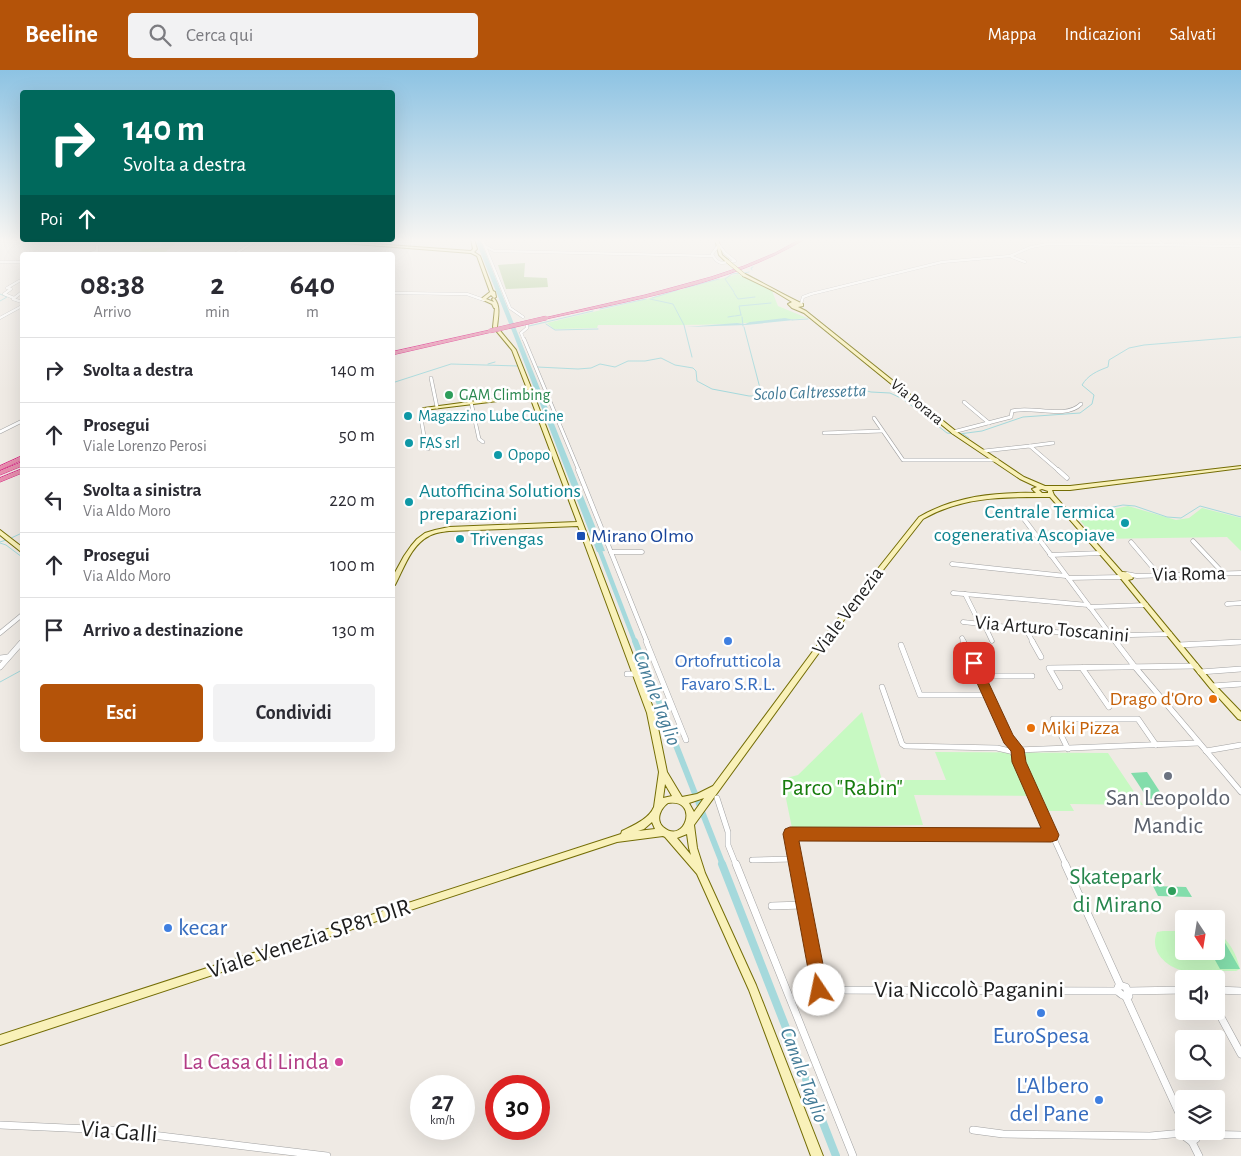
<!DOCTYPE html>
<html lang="it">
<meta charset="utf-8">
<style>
:root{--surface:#fff;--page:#f2f2f3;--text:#2b2b33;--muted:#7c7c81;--line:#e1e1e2;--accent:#b45309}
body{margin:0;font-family:"Alegreya Sans",sans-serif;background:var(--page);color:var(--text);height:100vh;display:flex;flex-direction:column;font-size:19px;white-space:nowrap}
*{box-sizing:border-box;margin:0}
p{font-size:16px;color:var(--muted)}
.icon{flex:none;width:28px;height:28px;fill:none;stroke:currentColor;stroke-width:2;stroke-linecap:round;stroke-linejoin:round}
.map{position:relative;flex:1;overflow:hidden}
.drawer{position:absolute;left:20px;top:182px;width:375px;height:500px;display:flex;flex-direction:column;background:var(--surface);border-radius:5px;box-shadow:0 5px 20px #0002}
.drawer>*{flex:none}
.banner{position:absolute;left:20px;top:20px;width:375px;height:152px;border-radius:5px;box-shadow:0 5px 20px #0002;background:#00695c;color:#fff;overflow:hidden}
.needle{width:32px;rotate:168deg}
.buttons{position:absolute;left:1175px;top:840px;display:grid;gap:10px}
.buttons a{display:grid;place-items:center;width:50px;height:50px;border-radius:5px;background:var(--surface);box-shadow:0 5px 20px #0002;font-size:25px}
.speed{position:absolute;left:410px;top:1005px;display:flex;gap:10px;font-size:25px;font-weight:700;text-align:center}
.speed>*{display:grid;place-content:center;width:65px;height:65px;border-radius:50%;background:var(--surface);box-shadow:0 5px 20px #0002;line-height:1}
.speed small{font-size:12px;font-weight:400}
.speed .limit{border:8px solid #d22;background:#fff;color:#111}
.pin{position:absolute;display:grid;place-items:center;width:42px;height:42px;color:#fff;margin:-21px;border-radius:10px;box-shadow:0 2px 8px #0006}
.me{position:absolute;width:55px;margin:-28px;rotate:349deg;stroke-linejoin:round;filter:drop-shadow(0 0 4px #0008)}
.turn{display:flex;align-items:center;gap:18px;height:105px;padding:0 20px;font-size:22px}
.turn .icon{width:65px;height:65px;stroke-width:2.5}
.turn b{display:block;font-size:35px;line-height:42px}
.then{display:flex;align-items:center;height:48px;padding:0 20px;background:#0003;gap:10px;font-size:19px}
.eta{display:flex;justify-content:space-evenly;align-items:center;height:85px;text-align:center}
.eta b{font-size:30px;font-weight:700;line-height:35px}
.primary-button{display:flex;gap:10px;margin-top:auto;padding:10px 20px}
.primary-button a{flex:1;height:58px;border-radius:5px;background:var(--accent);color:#fff;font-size:20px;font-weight:700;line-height:58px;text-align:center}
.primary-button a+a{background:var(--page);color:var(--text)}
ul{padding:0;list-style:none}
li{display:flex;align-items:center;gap:15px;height:65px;padding:0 20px;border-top:1px solid var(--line)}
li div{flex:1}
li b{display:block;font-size:19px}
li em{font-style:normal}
header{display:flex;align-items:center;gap:30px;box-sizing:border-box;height:70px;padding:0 25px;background:var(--accent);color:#fff}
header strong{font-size:24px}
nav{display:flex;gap:28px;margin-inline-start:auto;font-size:18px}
.search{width:350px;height:45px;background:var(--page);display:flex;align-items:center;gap:12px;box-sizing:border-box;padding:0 18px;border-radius:5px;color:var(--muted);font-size:19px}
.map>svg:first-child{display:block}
.grass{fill:#d4e9ab}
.forest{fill:#b2ce99}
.park{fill:#c7f9c2}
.pitch{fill:#83ddab}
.water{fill:#a5d9dc}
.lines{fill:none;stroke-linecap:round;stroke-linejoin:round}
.stream{stroke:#a5d9dc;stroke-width:1}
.canal-far2{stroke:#a5d9dc;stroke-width:4.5}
.canal-far1{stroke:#a5d9dc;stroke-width:6}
.canal{stroke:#a5d9dc;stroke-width:8}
.street-far4-casing{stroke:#a2a2a2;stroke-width:3}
.street-far3-casing{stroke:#a2a2a2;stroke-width:4}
.street-far2-casing{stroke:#a2a2a2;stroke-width:5}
.street-far1-casing{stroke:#a2a2a2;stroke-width:6}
.street-casing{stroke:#a2a2a2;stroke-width:8}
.secondary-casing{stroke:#746d06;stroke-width:2}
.highway-casing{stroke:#d82683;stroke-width:1}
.street-far4{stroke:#fff;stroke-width:2.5}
.street-far3{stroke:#fff;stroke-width:3}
.street-far2{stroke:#fff;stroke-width:4}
.street-far1{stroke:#fff;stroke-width:5}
.street{stroke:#fff;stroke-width:7}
.secondary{fill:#f9f1b9;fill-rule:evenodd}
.highway{fill:#e68dad;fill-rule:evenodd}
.secondary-bridge-casing{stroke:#746d06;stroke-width:4;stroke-linecap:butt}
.highway-bridge-casing{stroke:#d82683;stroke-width:4.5;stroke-linecap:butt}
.secondary-bridge{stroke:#f9f1b9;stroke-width:3}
.highway-bridge{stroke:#e68dad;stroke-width:4}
.route{fill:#b45309;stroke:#753606}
.leisure-dot{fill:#2e9e5b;stroke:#fff;stroke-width:2}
.culture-dot{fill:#0f9aa8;stroke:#fff;stroke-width:2}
.transit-dot{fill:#1a4fb4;stroke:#fff;stroke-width:2}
.shop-dot{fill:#3f7fe0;stroke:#fff;stroke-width:2}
.food-dot{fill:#e8710a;stroke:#fff;stroke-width:2}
.worship-dot{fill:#6b7280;stroke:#fff;stroke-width:2}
.hotel-dot{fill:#d1479c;stroke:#fff;stroke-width:2}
.labels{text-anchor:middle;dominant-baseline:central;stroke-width:5;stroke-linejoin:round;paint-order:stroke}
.far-leisure-label{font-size:16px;fill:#27864d;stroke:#fff;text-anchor:start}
.far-street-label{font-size:16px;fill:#1e1e1e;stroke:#fff}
.far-culture-label{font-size:16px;fill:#0d838f;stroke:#fff;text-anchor:start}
.far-water-label{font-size:18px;font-style:italic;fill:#427a96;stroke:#fff}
.culture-label{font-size:20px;fill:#0d838f;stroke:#fff;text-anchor:start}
.transit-label{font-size:20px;fill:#164399;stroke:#fff;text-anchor:start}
.street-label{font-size:20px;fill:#1e1e1e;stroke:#fff}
.shop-label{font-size:20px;fill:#366cbe;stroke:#fff}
.food-label{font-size:20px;fill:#c56008;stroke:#fff;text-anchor:end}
.water-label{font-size:21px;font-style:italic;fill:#427a96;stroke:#fff}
.near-park-label{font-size:24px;fill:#177c0d;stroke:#fff}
.near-worship-label{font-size:24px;fill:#5b616d;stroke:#fff}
.near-leisure-label{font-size:24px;fill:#27864d;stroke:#fff;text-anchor:end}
.near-shop-label{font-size:24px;fill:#366cbe;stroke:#fff;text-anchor:start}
.near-street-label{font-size:24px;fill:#1e1e1e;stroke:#fff}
.near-hotel-label{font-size:24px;fill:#b23c85;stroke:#fff;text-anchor:end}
</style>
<header>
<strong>Beeline</strong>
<div class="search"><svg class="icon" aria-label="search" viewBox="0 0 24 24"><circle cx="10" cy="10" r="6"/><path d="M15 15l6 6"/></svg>Cerca qui</div>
<nav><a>Mappa</a><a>Indicazioni</a><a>Salvati</a></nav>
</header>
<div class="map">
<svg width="1241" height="1086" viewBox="0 0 1241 1086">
<rect width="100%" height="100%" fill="#efeae4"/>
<path class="grass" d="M126,170H179L162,185H136L142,179L160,178L162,173L122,175Z"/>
<path class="forest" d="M525,193L524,207L547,208L548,217L506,219L498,195Z"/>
<g class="park">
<path d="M738,204L772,221L778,236L807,248C737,256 668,255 598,255L597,258L558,259H554L547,253L647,229Z"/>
<path d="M1128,436L1176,450L1189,448L1202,438L1241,448V481L1227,467L1096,469L1077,447Z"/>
<path d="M862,642L882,710H946L935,682L1108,683L1143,735L1070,734L1074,741H1048L1042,726L914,725L923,755L792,758L782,709L798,705Z"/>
<path d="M1163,861H1184V881H1216L1217,862C1229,870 1237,885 1240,899L1236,901H1184C1166,897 1149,881 1157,862Z"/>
</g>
<g class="pitch">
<path d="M1147,702L1164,728L1148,729L1131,703Z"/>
<path d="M1153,816L1186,817L1192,827L1158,826Z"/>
<path d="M1216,864H1220L1240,899H1220L1210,881H1216Z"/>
</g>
<g class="water">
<path d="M475,169H480L605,481L597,482L514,266Z"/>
<path d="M785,248L794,250L746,255L686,257L737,253L745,254L750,252Z"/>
</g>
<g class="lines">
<g class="stream">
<path d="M292,170H298"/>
<path d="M752,200L751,198L753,197"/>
<path d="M744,203L749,202"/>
<path d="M685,218L719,209"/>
<path d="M734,222L725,209L732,204L740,203"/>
<path d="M734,223L738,229L755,227"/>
<path d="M0,224L7,227L0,231"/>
<path d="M652,228L678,220"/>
<path d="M650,229L673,234L684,255L692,287"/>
<path d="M600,239L646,229"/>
<path d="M741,245L739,236L771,233"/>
<path d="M735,246L741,245"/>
<path d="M728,247L734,246"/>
<path d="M742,247L743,256"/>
<path d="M792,250L808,249"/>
<path d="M546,254L555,260L598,259"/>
<path d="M529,256L593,241"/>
<path d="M744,257L761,322"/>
<path d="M488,294L495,292"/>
<path d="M537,297L578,299L591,298L600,294L615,297L628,291H645L661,288L675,295L693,298L696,301L697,311L712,319L749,326H773L855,318L871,322L890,323L903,329L947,363L955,364"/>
<path d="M392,313L451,294L518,296"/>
<path d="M959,364L982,361L1023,347L1080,343L1092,334L1094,325L1082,315C1088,305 1097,301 1108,297L1109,290L1129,278L1144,275L1241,267"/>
<path d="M963,364L969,368"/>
<path d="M1067,437L1073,443L1078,444L1123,435L1135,436L1167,447L1181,448L1200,436L1241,447"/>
<path d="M9,469L22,463"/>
<path d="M0,472L6,470"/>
<path d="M0,473L6,475L22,487"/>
<path d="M0,612L22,600"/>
</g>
<path class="canal-far2" d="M598,476L635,572"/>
<path class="canal-far1" d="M635,571L723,795"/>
<path class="canal" d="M722,794L836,1086"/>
<defs>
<g id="street-far4">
<path d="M482,169L510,238L523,247"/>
<path d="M1155,169L1163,174"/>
<path d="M716,171L725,183L735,191C723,193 718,196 712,184L718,176"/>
<path d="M485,176L494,181L712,186"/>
<path d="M85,185L97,181V175L102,170"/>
<path d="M233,185L257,170"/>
<path d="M1012,187L1025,192"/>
<path d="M0,192H22"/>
<path d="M22,222L13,229L22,232"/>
<path d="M392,223L467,224L484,230"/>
<path d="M14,228L4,224L11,219L7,218L19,211"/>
<path d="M801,234L803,227L811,224L942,192L1010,186L1031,177L1048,174L1241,176"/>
<path d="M0,248L22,236"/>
<path d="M524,270L521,263L527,258V255"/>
</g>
<g id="street-far3">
<path d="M524,269L579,401"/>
<path d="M431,308L437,337"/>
<path d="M471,332L479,369L483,372"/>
<path d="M964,332L989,353"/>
<path d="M424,339L420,343L426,377L428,379"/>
<path d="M874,348L903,390H997"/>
<path d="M0,362L22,351"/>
<path d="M953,362L1011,347L1012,341C1031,335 1065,350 1081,334"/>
<path d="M824,363L882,361"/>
<path d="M1030,376L1053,373"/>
<path d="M984,381L1030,376L1059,401"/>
</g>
<g id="street-far2">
<path d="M578,400L647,572"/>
<path d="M1058,400L1067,408"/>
<path d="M1018,441L1116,572"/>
<path d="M1193,471L1224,504"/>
<path d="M1131,472L1159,505"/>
<path d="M611,482H642"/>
<path d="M1050,485L1102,483"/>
<path d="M952,494L1066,506"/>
<path d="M1127,504L1137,506L1241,503"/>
<path d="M1068,508L1122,507"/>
<path d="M953,523L1088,535"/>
<path d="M965,524L980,554"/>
<path d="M1227,534L1241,533"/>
<path d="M1089,537L1146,535"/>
<path d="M963,552L1093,566L1170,564"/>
<path d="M984,554L992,571"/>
<path d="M1025,558L1033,572"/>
<path d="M0,563L22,545"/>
<path d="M962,568L964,572"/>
<path d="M1239,572H1241"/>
</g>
<g id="street-far1">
<path d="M646,571L686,670"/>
<path d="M963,571L1008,669L1014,676"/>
<path d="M1032,571L1041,587"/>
<path d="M1115,571L1135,597L1241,722"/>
<path d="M901,575L920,625H989"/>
<path d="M1179,575L1241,572"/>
<path d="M0,588L8,587"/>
<path d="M0,597L22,572"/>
<path d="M1082,598L1109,637"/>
<path d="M1200,602L1241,599"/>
<path d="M627,604H637"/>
<path d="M980,606H1032"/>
<path d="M1212,616L1241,614"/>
<path d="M882,617L902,674L905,676L997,678L1010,681"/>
<path d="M1060,617L1049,598L1196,596"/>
<path d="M1068,679L1053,649H1138L1156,675"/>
<path d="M1017,680L1199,673"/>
<path d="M1206,681L1241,675"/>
<path d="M1012,682L1019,692L1066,795"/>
<path d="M717,728L728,762V775L736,795"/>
<path d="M752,790L794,789"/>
<path d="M796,795L790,764L1051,765"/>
</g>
<g id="street">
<path d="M736,794L853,1086"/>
<path d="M796,794L819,920L1118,921"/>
<path d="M1065,794L1120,915"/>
<path d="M772,836L803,835"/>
<path d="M1119,915L1126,917L1129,926C1124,927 1120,924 1117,920Z"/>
<path d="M1216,920L1241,921"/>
<path d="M1129,921L1184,920"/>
<path d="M1126,927L1184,1054"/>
<path d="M1216,938L1241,984"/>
<path d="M0,1055L111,1060L327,1086"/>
<path d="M1184,1058V1066L1192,1072L1196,1069L1192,1061"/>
<path d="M973,1060L1003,1064L1150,1066L1183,1063"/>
<path d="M1195,1064L1241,1065"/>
<path d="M1192,1072L1199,1086"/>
</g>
<g id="secondary">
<path d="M471,169H474L477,179L474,182L480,186L493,221L495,222L496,227L494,228C501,236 498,247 497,257L516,280L534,325L655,643L667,702L682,727L697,724L713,716L822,569L919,447C955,426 996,422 1036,423L1032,419L1037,417L1020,409L953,364L804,243L792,238L788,234L792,232L774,221L743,206V204H745C765,214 784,225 803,234V236L798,237L806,241L957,362L1024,407L1045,416H1070L1241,396V398L1070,420H1052L1054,425L1122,502C1127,502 1130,503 1133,508L1132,509L1128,510L1214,614L1241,642V650L1238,649L1210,618L1118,505L1050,427C1004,427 963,426 923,449L826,573L694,755L697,778L705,803L756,915L823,1086H811L749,920L697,804L665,767L663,766L617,772L0,975V965L621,764L622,761C634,755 649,749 654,737L659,702L647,643L578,456L449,461C442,462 436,462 429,466C411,475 404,498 395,515L392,517V508L404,486L411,476L417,469L425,463L435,460L449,457L577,452L530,327L424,340L422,339L424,338L529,324L512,280L493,257L495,238H494L492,234L481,229L490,222L477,186L471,183L305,170H318L471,181L473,179ZM491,225L494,228L492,229L494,232L486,229ZM1042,419L1048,421V423H1042L1039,420ZM665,714L672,726L663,728ZM704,728L694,742L689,733ZM668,733C700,728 685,776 663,757C655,749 661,738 668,733ZM652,752L655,759L638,761L644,759ZM687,764L689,778L691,785L677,768Z"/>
<path d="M715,169H718L722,185L728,190V192H726L719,185Z"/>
<path d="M0,460L22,477V482L20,481L0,465Z"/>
</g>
<g id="highway">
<path d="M801,169H805C728,215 632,230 546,249L544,248L645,225L711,207L744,196L775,183Z"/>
<path d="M490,260H492V262L392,285V282Z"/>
<path d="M22,386V390L0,400V396Z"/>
<path d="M22,392V396L0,405V401Z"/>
<path d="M22,399V403L0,412V408Z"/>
</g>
</defs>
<use href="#street-far4" class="street-far4-casing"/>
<use href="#street-far3" class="street-far3-casing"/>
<use href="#street-far2" class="street-far2-casing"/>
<use href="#street-far1" class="street-far1-casing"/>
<use href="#street" class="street-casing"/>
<use href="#secondary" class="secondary-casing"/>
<use href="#highway" class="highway-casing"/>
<use href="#street-far4" class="street-far4"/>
<use href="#street-far3" class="street-far3"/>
<use href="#street-far2" class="street-far2"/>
<use href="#street-far1" class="street-far1"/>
<use href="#street" class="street"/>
<use href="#secondary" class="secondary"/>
<use href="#highway" class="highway"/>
<defs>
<path id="secondary-bridge" d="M727,191L744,205"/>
<path id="highway-bridge" d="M490,261L546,248"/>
</defs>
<use href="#secondary-bridge" class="secondary-bridge-casing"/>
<use href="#highway-bridge" class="highway-bridge-casing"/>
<use href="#secondary-bridge" class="secondary-bridge"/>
<use href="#highway-bridge" class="highway-bridge"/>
</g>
<linearGradient id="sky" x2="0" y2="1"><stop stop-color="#8dc3e3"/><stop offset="0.53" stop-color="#f8f6f3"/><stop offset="1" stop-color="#f8f6f3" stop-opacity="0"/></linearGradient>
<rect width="1241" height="321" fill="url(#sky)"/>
<path class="route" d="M974,589L978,590L1013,665L1024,679L1026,692L1059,765L1057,770L1051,772L799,771L828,920L826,926L819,929L813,926L783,764L785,759L790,757L1041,758L1012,692L1011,681L1004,673L968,593L969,590Z"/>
<g class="leisure-dot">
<circle cx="449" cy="325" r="5"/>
<circle cx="1172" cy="821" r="5"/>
</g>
<g class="culture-dot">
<circle cx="408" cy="346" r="5"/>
<circle cx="409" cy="373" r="5"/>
<circle cx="498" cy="385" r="5"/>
<circle cx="409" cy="432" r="5"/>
<circle cx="1125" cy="453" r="5"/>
<circle cx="460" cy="469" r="5"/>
</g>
<rect class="transit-dot" x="576" y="461" width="10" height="10" rx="2.5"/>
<g class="shop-dot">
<circle cx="728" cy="571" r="5"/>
<circle cx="168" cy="858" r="5"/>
<circle cx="1041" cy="943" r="5"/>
<circle cx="1099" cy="1030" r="5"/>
</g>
<g class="food-dot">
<circle cx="1213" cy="629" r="5"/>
<circle cx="1031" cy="658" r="5"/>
</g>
<circle class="worship-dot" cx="1168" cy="706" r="5"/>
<circle class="hotel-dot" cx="339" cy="992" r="5"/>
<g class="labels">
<g class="far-leisure-label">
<text x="459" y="325">GAM Climbing</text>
</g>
<g class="far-street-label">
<text transform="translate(917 332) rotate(39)">Via Porara</text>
</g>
<g class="far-culture-label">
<text x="418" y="346">Magazzino Lube Cucine</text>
<text x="419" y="373">FAS srl</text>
<text x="508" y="385">Opopo</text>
</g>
<g class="far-water-label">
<text transform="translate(810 323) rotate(-2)">Scolo Caltressetta</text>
</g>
<g class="culture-label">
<text x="419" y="421">Autofficina Solutions<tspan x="419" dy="23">preparazioni</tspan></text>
<text x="1115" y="442" text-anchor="end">Centrale Termica<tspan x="1115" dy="23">cogenerativa Ascopiave</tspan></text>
<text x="470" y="469">Trivengas</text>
</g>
<g class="transit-label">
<text x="591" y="466">Mirano Olmo</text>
</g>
<g class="street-label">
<text transform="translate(1189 504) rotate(-1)">Via Roma</text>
<text transform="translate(848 541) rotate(-53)">Viale Venezia</text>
<text transform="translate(1052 559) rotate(5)">Via Arturo Toscanini</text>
</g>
<g class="shop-label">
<text x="728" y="591">Ortofrutticola<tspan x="728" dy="23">Favaro S.R.L.</tspan></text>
</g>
<g class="food-label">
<text x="1203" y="629">Drago d'Oro</text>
<text x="1041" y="658" text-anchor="start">Miki Pizza</text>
</g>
<g class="water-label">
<text transform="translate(657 628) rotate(69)">Canale Taglio</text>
<text transform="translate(804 1005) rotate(69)">Canale Taglio</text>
</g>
<g class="near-park-label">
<text x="842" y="718">Parco "Rabin"</text>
</g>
<g class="near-worship-label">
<text x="1168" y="728">San Leopoldo<tspan x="1168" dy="28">Mandic</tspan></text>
</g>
<g class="near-leisure-label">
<text x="1162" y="807">Skatepark<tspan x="1162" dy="28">di Mirano</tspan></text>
</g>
<g class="near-shop-label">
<text x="178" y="858">kecar</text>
<text x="1041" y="966" text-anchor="middle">EuroSpesa</text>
<text x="1089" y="1016" text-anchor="end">L'Albero<tspan x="1089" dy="28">del Pane</tspan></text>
</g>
<g class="near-street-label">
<text transform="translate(309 869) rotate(-18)">Viale Venezia SP81 DIR</text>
<text x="969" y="920">Via Niccolò Paganini</text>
<text transform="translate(119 1062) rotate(5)">Via Galli</text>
</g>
<g class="near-hotel-label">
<text x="329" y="992">La Casa di Linda</text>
</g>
</g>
</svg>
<div class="buttons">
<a><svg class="needle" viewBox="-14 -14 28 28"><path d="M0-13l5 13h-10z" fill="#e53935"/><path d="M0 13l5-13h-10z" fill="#7c7c81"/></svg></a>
<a><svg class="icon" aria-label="sound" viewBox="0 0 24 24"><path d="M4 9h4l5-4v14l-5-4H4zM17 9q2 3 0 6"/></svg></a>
<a><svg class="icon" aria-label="search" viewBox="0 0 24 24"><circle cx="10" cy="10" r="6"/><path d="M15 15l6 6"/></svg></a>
<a><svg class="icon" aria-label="layers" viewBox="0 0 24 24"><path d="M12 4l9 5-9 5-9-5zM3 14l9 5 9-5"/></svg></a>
</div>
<div class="speed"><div>27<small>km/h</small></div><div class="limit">30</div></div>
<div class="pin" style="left:974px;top:593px;background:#d93025"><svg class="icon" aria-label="arrive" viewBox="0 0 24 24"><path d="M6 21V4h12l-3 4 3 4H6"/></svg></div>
<svg class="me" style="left:819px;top:920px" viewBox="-20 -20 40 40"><circle r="19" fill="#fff"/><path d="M0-13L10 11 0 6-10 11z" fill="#b45309"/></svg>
<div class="banner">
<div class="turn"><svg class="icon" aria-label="right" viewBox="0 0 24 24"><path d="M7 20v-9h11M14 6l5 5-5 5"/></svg><div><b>140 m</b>Svolta a destra</div></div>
<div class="then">Poi<svg class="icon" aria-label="ahead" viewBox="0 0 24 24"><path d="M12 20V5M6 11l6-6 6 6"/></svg></div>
</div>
<section class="drawer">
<div class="eta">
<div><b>08:38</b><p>Arrivo</p></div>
<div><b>2</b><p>min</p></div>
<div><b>640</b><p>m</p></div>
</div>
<ul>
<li><svg class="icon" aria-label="right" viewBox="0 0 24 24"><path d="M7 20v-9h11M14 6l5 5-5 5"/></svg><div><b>Svolta a destra</b></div><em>140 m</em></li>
<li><svg class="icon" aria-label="ahead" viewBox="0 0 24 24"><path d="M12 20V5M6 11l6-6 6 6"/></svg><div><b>Prosegui</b><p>Viale Lorenzo Perosi</p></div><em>50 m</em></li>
<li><svg class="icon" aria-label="left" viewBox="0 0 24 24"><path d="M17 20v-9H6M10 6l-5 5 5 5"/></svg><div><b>Svolta a sinistra</b><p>Via Aldo Moro</p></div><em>220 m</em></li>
<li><svg class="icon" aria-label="ahead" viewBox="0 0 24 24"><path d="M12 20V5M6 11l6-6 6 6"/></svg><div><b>Prosegui</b><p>Via Aldo Moro</p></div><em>100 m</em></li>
<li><svg class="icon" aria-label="arrive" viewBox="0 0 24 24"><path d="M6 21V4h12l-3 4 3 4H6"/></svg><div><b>Arrivo a destinazione</b></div><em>130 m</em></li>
</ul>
<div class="primary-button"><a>Esci</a><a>Condividi</a></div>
</section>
</div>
